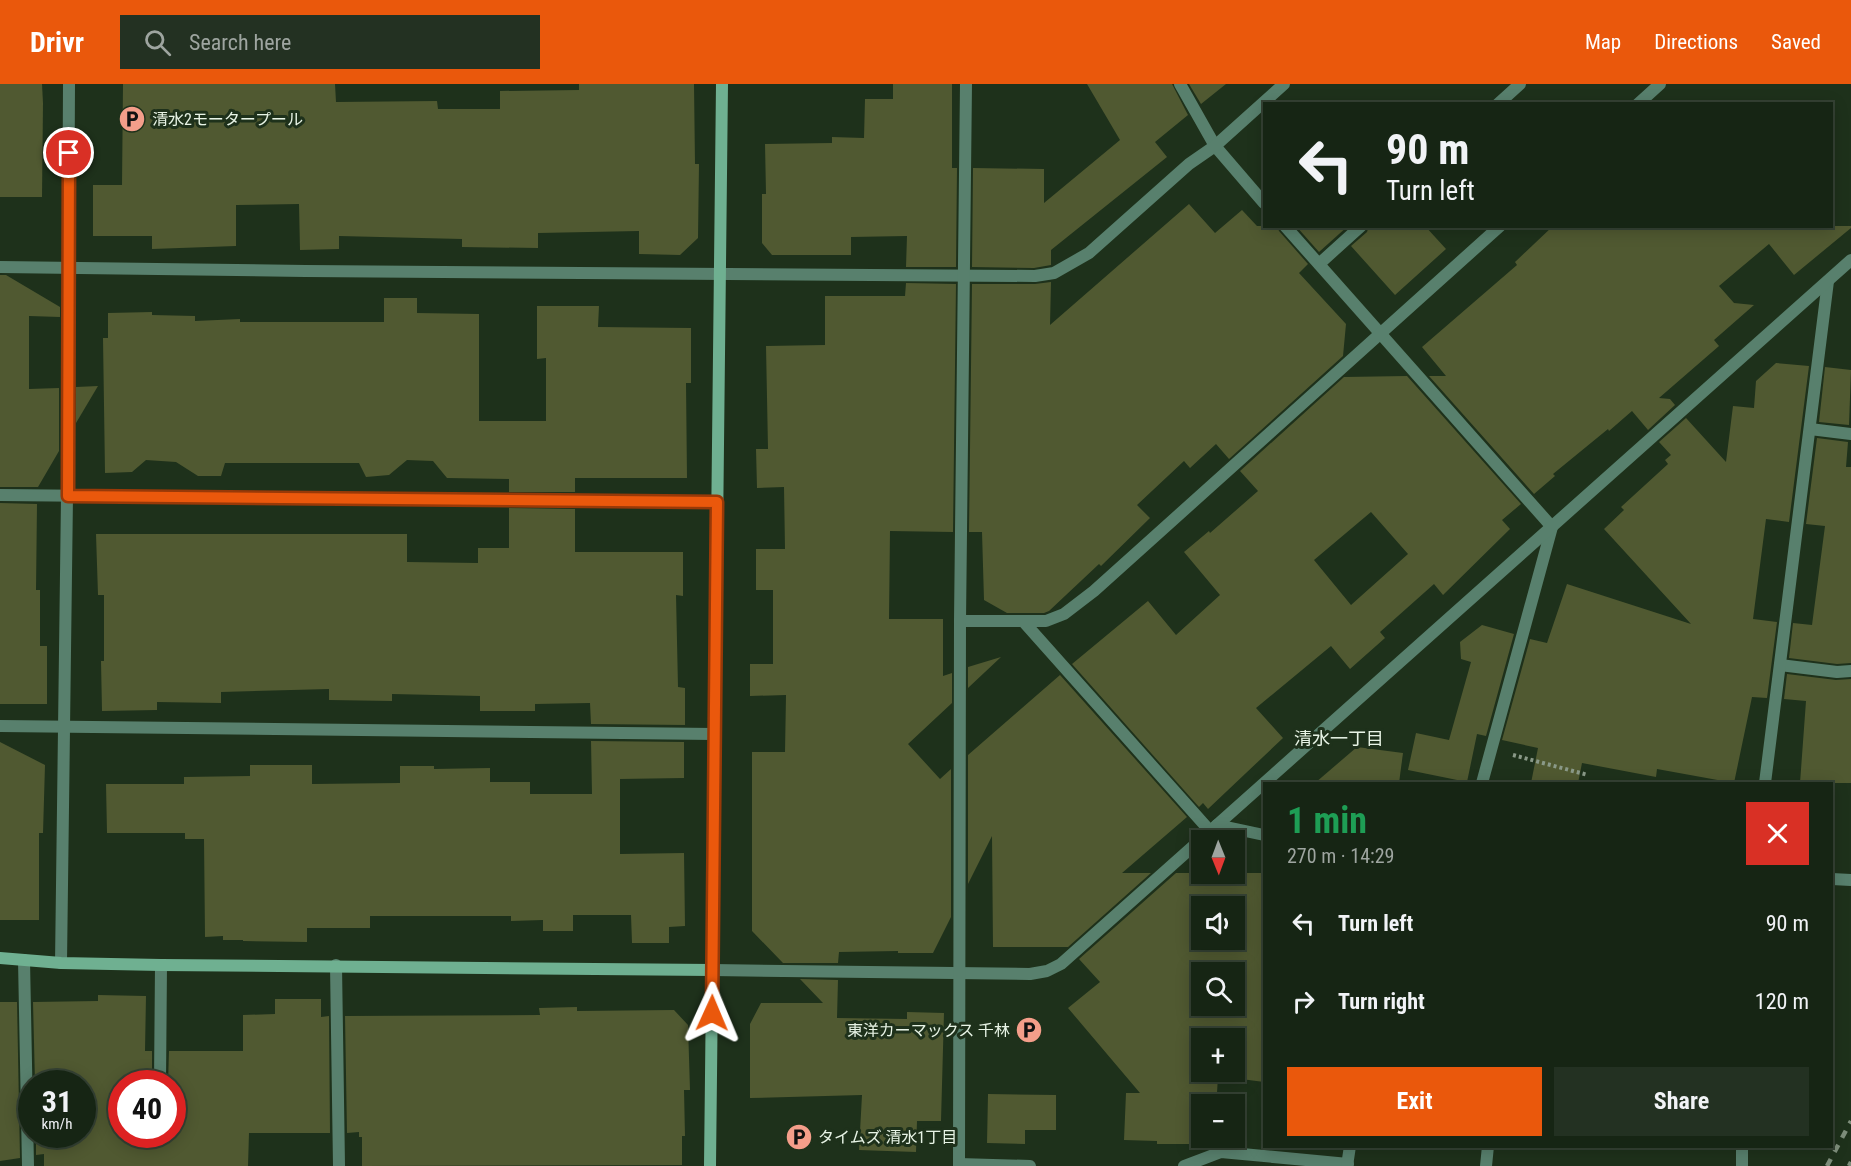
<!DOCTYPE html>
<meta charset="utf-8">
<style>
:root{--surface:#162514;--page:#233122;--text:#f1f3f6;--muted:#9ea5a0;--line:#354234;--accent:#ea580c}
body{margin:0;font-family:"Roboto Condensed","Noto Sans JP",sans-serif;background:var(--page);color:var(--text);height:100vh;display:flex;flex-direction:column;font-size:22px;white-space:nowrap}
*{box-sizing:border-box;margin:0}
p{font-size:20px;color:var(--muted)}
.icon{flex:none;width:33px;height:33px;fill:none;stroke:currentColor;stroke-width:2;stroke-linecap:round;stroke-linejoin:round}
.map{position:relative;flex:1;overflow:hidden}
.drawer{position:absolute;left:1263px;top:698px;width:570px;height:366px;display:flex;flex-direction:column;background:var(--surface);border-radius:0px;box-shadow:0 3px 15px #0003,0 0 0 2px var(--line)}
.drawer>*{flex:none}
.guide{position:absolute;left:1263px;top:18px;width:570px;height:126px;border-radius:0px;box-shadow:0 3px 15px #0003,0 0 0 2px var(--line);background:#162514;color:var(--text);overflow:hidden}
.needle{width:39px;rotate:179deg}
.buttons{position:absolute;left:1191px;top:746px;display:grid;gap:12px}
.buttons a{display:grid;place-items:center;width:54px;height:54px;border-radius:0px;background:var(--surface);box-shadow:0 3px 15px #0003,0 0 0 2px var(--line);font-size:30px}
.speed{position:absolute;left:18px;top:986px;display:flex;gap:12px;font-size:30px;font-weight:700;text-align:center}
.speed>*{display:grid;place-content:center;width:78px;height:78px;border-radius:50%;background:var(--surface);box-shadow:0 3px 15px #0003,0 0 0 2px var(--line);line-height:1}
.speed small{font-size:15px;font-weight:400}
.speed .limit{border:9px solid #d22;background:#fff;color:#111}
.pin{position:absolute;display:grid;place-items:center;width:51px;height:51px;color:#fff;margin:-26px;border:3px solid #fff;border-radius:50%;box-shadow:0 2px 6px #0007}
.me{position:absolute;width:66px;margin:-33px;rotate:1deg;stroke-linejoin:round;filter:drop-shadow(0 0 4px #0008)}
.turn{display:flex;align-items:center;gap:21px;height:126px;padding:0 24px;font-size:27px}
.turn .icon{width:78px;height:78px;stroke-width:2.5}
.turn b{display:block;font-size:42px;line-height:51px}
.round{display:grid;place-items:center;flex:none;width:63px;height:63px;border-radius:0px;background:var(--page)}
.headline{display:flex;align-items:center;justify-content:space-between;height:102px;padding:0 24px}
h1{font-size:36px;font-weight:700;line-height:45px;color:#1e9e55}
.primary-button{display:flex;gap:12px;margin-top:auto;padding:12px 24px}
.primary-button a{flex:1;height:69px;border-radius:0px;background:var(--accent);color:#fff;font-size:24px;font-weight:700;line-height:69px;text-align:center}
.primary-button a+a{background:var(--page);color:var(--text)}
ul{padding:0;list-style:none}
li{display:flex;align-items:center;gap:18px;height:78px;padding:0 24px}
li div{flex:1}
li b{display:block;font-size:22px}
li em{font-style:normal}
header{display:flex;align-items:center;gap:36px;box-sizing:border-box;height:84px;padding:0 30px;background:var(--accent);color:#fff}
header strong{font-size:28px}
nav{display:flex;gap:33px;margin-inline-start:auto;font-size:21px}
.search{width:420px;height:54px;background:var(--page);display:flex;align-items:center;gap:15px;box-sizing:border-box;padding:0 21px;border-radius:0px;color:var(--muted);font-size:22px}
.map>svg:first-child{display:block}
.building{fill:#505931;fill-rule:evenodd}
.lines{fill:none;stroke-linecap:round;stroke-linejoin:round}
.path{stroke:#8a9988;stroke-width:4;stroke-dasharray:3 3;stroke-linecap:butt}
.lane{stroke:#58806d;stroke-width:12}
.street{stroke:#58806d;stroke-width:12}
.secondary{stroke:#6fb091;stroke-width:12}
.rail{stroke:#7e8e7b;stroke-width:4.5;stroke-dasharray:8 8;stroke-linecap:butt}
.route-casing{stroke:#983908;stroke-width:15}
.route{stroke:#ea580c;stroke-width:10}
.labels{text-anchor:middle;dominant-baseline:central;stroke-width:6;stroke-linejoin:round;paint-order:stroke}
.poi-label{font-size:16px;fill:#e8f4e6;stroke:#1e311b;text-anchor:start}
.neighbourhood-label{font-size:18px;fill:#e8f4e6;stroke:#1e311b}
</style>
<header>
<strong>Drivr</strong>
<div class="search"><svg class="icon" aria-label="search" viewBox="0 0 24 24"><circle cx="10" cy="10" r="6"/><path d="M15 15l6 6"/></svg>Search here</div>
<nav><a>Map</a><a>Directions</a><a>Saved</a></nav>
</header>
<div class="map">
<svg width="1851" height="1082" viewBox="0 0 1851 1082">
<rect width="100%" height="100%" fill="#1e311b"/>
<g class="building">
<path d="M0,0H42L43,19L42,113H0Z"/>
<path d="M123,0H335L336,18L437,17L438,25H500V7L579,6V0H694L695,80H699L698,154L680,171L639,170V147L538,149V164L462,163V155L339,152V165L300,166L299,120L236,121V162L152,165V152H93V101H122Z"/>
<path d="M893,0H952V84H957L956,183H906L907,152L851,153V171H772L762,159V110H766L765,60L832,59V53L864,54L865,15H893Z"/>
<path d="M1087,0H1172L1188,31L1155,58L1167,73L1051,166V181L1034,184L972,183L973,84L1044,85V119L1120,56Z"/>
<path d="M1189,0H1226L1201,20Z"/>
<path d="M1189,120L1215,149L1242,126L1257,142H1277L1279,147L1308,180L1299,189L1346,240L1343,272L1229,375L1216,360L1190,384L1184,377L1137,421L1150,434L1101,482L1099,480L1049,527L1044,529H1007L984,516L982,448H969L972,200H1035L1051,198L1050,241Z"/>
<path d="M1296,142H1348L1319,168Z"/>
<path d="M1369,142H1425L1446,165L1395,211L1351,162L1367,148Z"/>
<path d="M1553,142H1851V144L1794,191L1769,160L1719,202L1734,219L1754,221L1714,256L1719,262L1659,314L1670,315L1675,321L1648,346L1632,327L1609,347L1608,345L1553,390L1555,392L1534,410L1429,292H1446L1422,263L1517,181L1515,178Z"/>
<path d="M0,191H6L60,223V233L29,232V305L59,304V367L38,403H0Z"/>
<path d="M906,199L956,200L953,448L890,447L889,535H943V592L952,589V619L908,660L940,695L951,685V833L933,869H898V867L839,868L838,879H783L752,847V668H785L786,611L750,612V580H773V506H756V465H785L784,403L757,404L756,365H768L766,262L825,261V212H905Z"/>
<path d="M384,214H417V229L479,230V337H546V274L537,275V222H599L598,243L691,244V299H686L687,394H575V408H509V395L447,394L433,377L407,376L389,391L366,393L359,379H225L221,392H198L176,378L146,376L132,388L105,389L103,254H108V229L152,228V231L195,232V237L240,235V238H384Z"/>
<path d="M1776,279L1809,282L1789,438L1766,435L1753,535L1777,538L1767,614L1752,613L1734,699L1657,685L1656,693L1582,679L1578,699H1531L1538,664L1502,656L1530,555L1547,559L1567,500L1691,540L1604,445L1624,426L1621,423L1668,380L1665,376L1671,371L1659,358L1686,334L1726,378L1733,322L1754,324L1756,297Z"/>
<path d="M1825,283L1851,286L1849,341L1819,338Z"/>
<path d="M1407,292L1521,420L1502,436L1510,445L1443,511L1434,500L1380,548L1385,554L1350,585L1331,562L1256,624L1283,654L1208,725L1203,719L1199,723L1072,580L1148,517L1176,551L1220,511L1184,468L1209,447L1210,449L1258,407L1240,387L1344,293ZM1371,428L1408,470L1351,521L1314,476Z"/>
<path d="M98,302L76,339V303Z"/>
<path d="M1817,354L1848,358L1846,383H1851V579L1837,580L1789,574L1793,539L1812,541L1825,442L1806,440Z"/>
<path d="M0,419L37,420L36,506H40V562H47V620H0Z"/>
<path d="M509,424L575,425V468H683V512L676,511L678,603L685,604V641L591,640L590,619L535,620V627H480V612L392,610V617L329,616V605L221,608V619L157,618V626L102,627L101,577H104V511H98L96,450H407V478L478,479V464H509Z"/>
<path d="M1482,541L1514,550L1486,652L1477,650L1467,698L1408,686L1416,649L1449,656L1471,578L1461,575L1460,558Z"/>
<path d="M1001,573L968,604V583Z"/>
<path d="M1787,590L1836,596L1851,595V699H1800L1806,617L1784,615Z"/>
<path d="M1060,591L1187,733L1122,789H1151L1068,863H993L992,752L968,800V671Z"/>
<path d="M591,657L684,658V694L620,695V770L684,769L685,842L669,843V859H632L631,831H573V847H543V836L511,837V832H370V844H307V858L243,857V856H223V852L205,853L204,755H185V749H107L106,700H184V693L250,692V681H312V700L400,699V682H434V685L490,684V698H530V710H592Z"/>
<path d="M0,658L45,681L43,749H39V836H0Z"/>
<path d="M1357,663L1403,669L1399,699H1315Z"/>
<path d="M1176,789H1264V998L1218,992L1217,1009L1198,1008L1197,1060H1157V1057L1124,1056L1126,1009H1140L1068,924L1100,898L1079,875ZM1202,822H1234V855H1202ZM1202,888H1234V921H1202ZM1202,954H1234V987H1202Z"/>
<path d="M800,895L838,896L837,934L907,935V928L944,929L941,1037H917L916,1068L859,1066L862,1011L750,1014V940L761,919H823Z"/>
<path d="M98,911L146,912L145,967H152V999H122V1050H172V999H168L169,967H243V931L275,930V915H321V933L329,932L330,1049H249L248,1082H44V1070L36,1071V1050H82V999H35L33,918L98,917Z"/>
<path d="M0,918H17L20,1074L0,1077Z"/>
<path d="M577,923V927L674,926L688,941L690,1006H684L685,1052H682V1081L362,1082V1053H359V1048L347,1049L345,932L540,931L539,924Z"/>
<path d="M988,1010L1056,1011V1046H1025V1060L987,1059Z"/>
</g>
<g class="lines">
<path class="path" d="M1513,671L1588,691"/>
<g class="lane">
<path d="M1498,20L1520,0"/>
<path d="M1319,180L1361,142"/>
<path d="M1023,537L1210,747"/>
<path d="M1780,581L1837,588L1851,587"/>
<path d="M1832,795L1851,796"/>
<path d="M160,999L161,881"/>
<path d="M959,1080L1030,1082"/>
<path d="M1184,1082L1221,1068L1348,1080"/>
<path d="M1486,1082L1488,1062"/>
</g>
<g class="street">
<path d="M1180,0L1215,62L1264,119"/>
<path d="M1638,20L1660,0"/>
<path d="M1285,142L1552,443L1482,699"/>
<path d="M0,183L306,187L1035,192L1054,189L1089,169L1189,80L1215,62L1284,0"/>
<path d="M1810,345L1851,350"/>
<path d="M0,411L717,418"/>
<path d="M960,537H1046L1064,530L1094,507L1500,142"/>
<path d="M0,642L714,650"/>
<path d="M1765,699L1828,197"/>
<path d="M1217,741L1264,751"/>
<path d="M24,876L28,1082"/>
<path d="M61,879L67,412L69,0"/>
<path d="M336,881L339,1082"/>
<path d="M712,886L1030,890L1047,887L1061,880L1851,176"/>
<path d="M1742,1062V1082"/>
<path d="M959,1082L960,537L966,0"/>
<path d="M1347,1082L1350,1062"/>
</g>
<g class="secondary">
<path d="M0,874L61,879L161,881L712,886"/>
<path d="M710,1082L722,0"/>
</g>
<g class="rail">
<path d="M1827,1082L1851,1037"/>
<path d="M1849,1082L1851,1078"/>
</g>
</g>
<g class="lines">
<defs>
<path id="route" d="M69,69L68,412L717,418L712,929"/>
</defs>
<use href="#route" class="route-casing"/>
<use href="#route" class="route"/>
</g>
<defs>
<symbol id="parking-disc" viewBox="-11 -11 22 22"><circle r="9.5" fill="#f49e8a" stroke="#1e311b"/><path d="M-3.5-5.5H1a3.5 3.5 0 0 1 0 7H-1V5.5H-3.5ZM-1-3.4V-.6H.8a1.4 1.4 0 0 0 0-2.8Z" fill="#111"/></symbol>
</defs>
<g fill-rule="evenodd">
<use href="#parking-disc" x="117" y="20" width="30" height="30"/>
<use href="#parking-disc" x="1014" y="931" width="30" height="30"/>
<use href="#parking-disc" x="784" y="1038" width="30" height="30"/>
</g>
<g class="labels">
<g class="poi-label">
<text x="152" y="35">清水2モータープール</text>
<text x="1010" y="946" text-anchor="end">東洋カーマックス 千林</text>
<text x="818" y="1053">タイムズ 清水1丁目</text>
</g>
<g class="neighbourhood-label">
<text x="1339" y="654">清水一丁目</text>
</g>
</g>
</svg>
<div class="buttons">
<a><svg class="needle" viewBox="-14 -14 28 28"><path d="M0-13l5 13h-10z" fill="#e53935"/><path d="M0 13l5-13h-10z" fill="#9ea5a0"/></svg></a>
<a><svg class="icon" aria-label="sound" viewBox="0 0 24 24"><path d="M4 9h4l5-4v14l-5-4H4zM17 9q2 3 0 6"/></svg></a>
<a><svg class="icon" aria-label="search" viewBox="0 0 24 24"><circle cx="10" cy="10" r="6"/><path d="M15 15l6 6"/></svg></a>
<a>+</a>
<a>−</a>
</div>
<div class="speed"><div>31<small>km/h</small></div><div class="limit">40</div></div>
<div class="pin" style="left:69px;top:69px;background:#d93025"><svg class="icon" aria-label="arrive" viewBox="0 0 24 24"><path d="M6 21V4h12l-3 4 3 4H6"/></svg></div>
<svg class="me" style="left:712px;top:929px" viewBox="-20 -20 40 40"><path d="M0-17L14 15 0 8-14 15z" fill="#ea580c" stroke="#fff" stroke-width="4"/></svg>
<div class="guide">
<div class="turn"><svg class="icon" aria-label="left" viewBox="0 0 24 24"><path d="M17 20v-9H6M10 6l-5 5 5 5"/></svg><div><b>90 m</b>Turn left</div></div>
</div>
<section class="drawer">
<div class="headline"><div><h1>1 min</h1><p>270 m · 14:29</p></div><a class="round" style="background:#d93025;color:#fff"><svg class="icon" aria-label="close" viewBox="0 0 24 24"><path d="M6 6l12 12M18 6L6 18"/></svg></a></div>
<ul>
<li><svg class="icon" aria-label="left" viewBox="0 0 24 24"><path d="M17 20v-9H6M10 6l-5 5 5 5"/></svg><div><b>Turn left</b></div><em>90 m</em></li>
<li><svg class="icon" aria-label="right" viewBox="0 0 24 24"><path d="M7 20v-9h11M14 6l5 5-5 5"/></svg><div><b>Turn right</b></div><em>120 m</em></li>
</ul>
<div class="primary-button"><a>Exit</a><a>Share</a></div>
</section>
</div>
